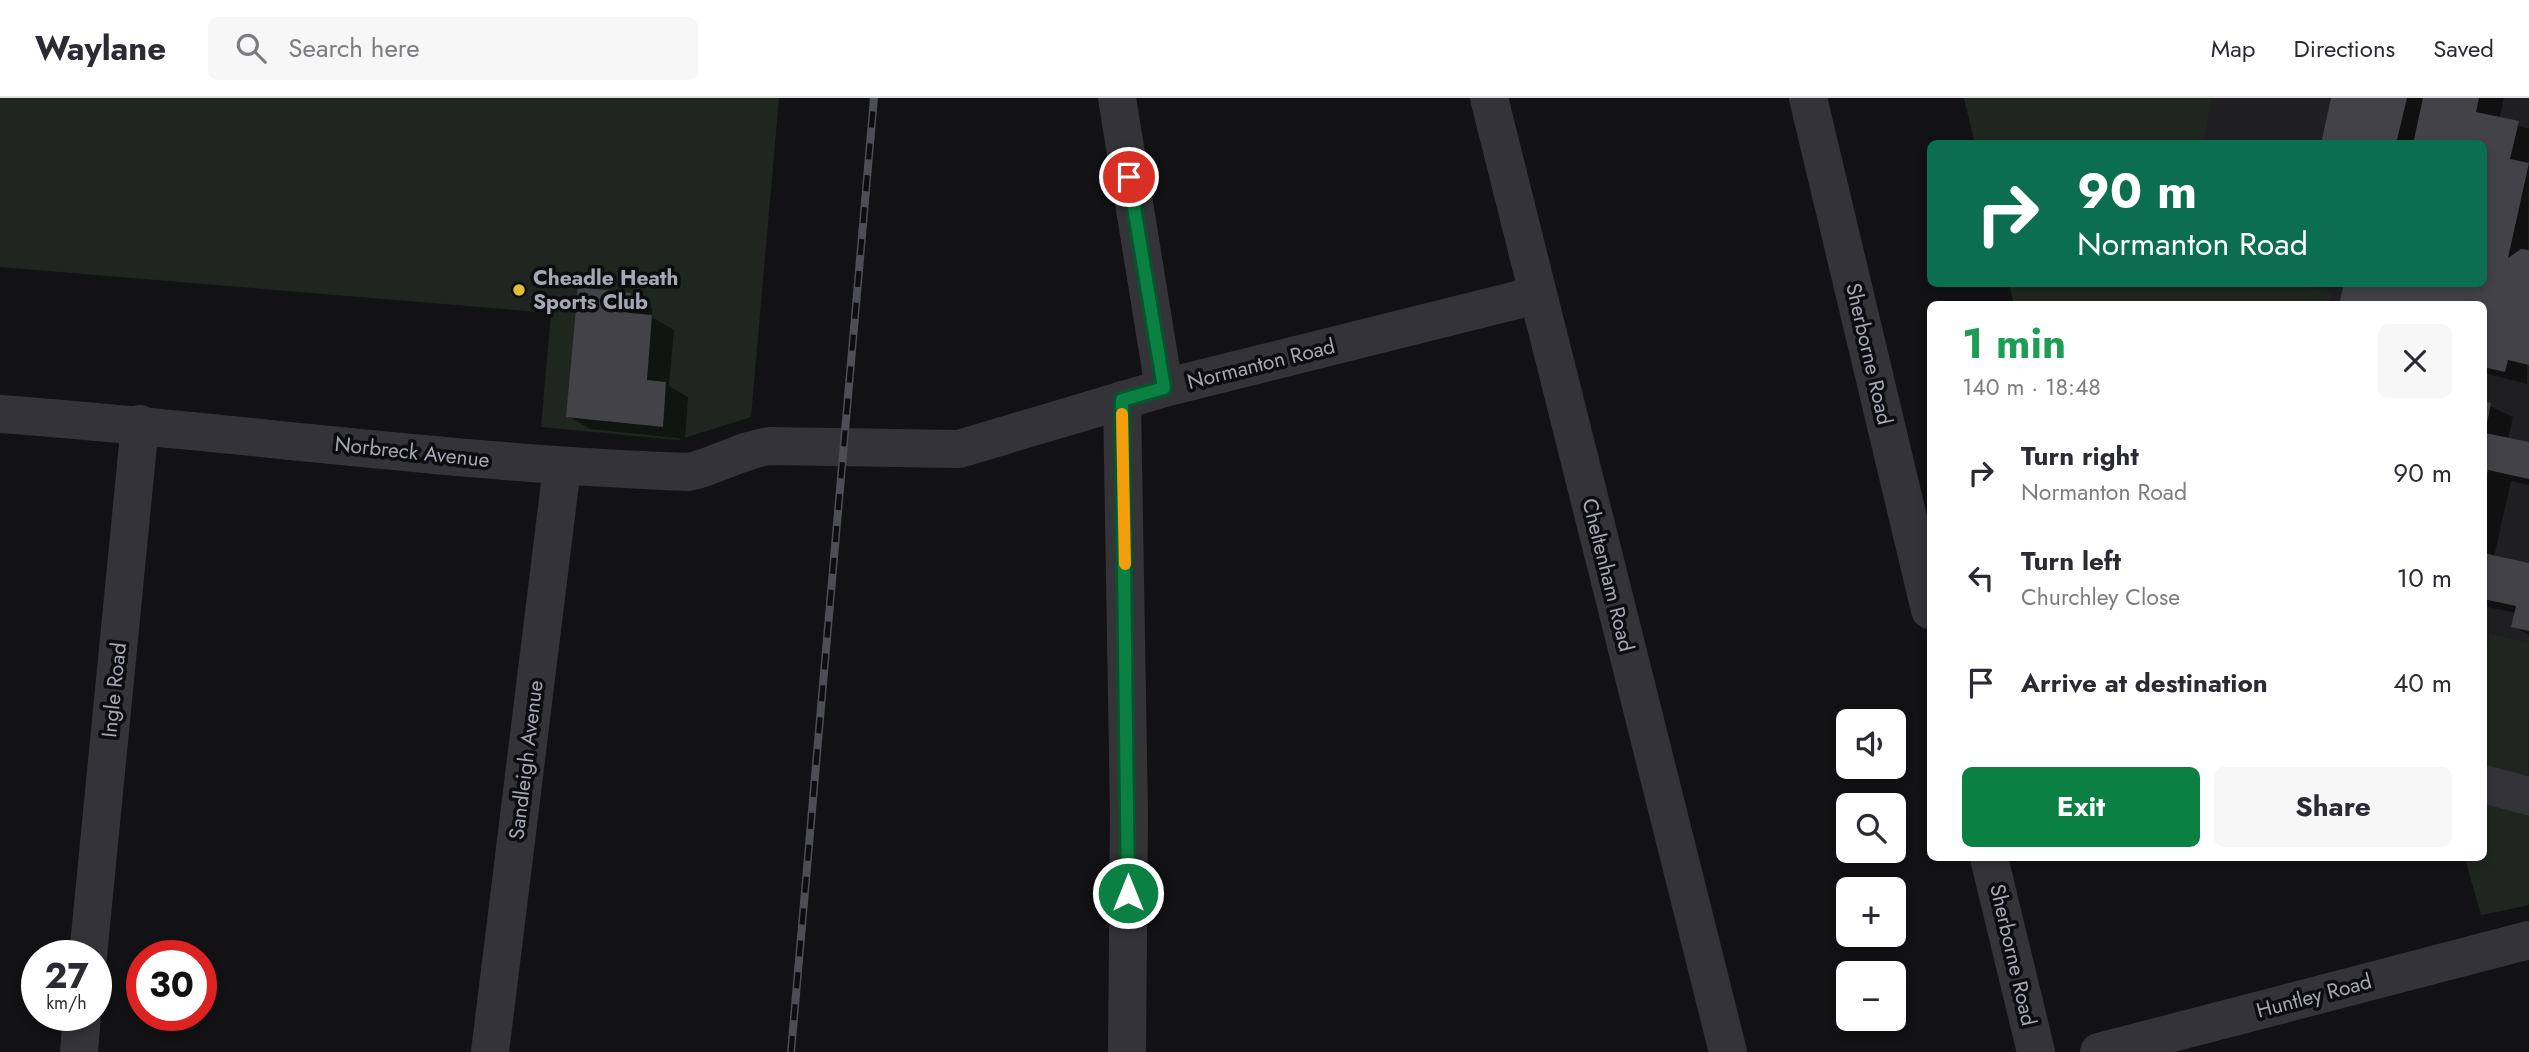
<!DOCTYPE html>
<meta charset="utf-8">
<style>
:root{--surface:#fff;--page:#f7f7f7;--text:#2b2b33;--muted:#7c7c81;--line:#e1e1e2;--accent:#0b8043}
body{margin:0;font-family:Jost,sans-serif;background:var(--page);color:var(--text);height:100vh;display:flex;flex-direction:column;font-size:26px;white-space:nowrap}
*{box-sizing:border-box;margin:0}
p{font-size:23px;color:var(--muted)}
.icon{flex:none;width:38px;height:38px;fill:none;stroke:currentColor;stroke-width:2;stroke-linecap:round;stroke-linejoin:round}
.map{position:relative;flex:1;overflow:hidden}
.drawer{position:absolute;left:1927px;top:203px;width:560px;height:560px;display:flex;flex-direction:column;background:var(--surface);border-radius:10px;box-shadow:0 4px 10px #0003}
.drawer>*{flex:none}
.guide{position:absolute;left:1927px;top:42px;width:560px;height:147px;border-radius:10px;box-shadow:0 4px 10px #0003;background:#0b6e4f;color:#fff;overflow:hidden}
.buttons{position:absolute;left:1836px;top:611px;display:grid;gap:14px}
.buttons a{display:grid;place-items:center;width:70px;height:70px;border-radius:10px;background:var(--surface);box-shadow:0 4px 10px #0003;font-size:35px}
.speed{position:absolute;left:21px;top:842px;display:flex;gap:14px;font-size:35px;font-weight:700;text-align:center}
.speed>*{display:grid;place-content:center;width:91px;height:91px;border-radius:50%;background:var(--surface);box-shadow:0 4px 10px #0003;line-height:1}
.speed small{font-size:18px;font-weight:400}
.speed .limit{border:10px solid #d22;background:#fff;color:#111}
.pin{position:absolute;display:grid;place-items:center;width:60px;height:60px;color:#fff;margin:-30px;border:4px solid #fff;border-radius:50%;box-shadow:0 2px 7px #0007}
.me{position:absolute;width:77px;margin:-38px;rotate:0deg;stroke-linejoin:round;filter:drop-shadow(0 0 5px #0008)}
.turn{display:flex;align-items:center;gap:24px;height:147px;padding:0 35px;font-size:32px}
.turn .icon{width:91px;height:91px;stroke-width:2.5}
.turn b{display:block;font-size:49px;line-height:60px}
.round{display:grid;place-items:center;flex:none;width:74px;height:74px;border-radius:10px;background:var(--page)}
.headline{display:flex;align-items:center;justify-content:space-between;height:119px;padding:0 35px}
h1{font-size:42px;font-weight:700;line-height:52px;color:#1e9e55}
.button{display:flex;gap:14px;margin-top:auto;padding:14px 35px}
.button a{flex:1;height:80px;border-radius:10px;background:var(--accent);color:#fff;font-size:28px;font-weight:700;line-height:80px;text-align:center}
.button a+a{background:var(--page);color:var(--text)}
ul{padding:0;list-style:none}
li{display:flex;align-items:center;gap:21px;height:105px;padding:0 35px}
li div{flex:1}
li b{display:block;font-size:26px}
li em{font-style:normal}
header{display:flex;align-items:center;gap:42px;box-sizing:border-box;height:98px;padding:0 35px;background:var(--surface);border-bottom:2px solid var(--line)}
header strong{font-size:33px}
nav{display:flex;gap:38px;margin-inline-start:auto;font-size:24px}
.search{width:490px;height:63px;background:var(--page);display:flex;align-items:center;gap:18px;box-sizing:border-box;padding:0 24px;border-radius:10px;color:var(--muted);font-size:26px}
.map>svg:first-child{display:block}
.built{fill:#1f1e21}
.green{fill:#1f2620}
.shadow{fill:#0007}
.building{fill:#424247}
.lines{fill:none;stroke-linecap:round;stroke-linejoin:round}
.minor{stroke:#343438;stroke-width:38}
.rail-casing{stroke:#4d4e53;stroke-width:8}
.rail{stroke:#0d0d0f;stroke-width:5;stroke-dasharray:16;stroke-linecap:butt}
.route-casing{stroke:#07532c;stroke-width:18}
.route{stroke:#0b8043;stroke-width:12}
.slow{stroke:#f59e0b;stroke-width:12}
.poi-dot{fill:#e4be3a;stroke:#0d0d0f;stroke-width:2.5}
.labels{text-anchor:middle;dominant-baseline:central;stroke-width:7;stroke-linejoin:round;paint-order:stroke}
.poi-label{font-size:21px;font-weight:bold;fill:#a5a7b3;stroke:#0d0d0f;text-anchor:start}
.street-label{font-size:21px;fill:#a5a7b3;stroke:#0d0d0f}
</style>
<header>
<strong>Waylane</strong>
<div class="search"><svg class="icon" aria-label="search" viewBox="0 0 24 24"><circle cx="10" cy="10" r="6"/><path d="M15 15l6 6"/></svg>Search here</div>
<nav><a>Map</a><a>Directions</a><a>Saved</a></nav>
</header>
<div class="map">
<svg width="2529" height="954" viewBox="0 0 2529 954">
<rect width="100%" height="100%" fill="#121214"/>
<path class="built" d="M1964,0H2529V807L2481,817L2465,760H2483V206H2014L2009,186H2483V46L1975,45Z"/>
<g class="green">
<path d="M0,0H779L751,319L678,342L541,329L551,215L0,169Z"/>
<path d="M1964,0H2212L2203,45L1975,46Z"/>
<path d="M2009,186H2311L2310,191L2332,196L2329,206H2014Z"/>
<path d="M2490,536L2529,545L2528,681L2483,671V564Z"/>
<path d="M2483,704L2529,709V807L2481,817L2465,760H2483Z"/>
</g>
<g class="shadow">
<path d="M2333,0H2504L2499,21L2529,31L2527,286L2483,275V206H2341L2346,186H2483V46H2322Z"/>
<path d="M630,197L652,210V219L674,232L669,288L688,299L685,341L590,331L568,318Z"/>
<path d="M2483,305L2513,319L2508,341L2529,346V387L2511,383L2494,459L2529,466V537L2513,528L2516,515L2483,508Z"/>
</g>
<g class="building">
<path d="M2331,0H2407L2396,46H2321Z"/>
<path d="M2423,0H2479L2476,14L2519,23L2510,61L2529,65L2508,160L2521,151L2529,152V267L2508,262L2505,274L2483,269V206H2339L2344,186H2483V46H2413Z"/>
<path d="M578,189L631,195L629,215L652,217L647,282L666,284L663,329L566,319Z"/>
<path d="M2483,303L2491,305L2485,335L2529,344V381L2488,372L2483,390Z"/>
<path d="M2483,455L2529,465V533L2511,529L2516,508L2483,501Z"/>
</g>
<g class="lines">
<g class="minor">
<path d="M1117,0L1164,290"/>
<path d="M1489,0L1728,954"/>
<path d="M1808,0L1930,512"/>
<path d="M1122,302L1129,717L1127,954"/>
<path d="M0,316C230,333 459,366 689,374C717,368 740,352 770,348L959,351L1164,290L1537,197"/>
<path d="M2483,686L2529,698"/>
<path d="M1989,760L2036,954"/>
<path d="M88,858L140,326"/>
<path d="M79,954L82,917"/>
<path d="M490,954L562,369"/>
<path d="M2099,954L2529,842"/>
</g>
<defs>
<path id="rail" d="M791,954L874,0"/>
</defs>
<use href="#rail" class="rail-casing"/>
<use href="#rail" class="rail"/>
</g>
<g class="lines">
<defs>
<path id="route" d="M1128,795L1122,302L1164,290L1129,79"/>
</defs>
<use href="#route" class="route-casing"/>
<use href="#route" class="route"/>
<path class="slow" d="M1122,316L1125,466"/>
</g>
<circle class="poi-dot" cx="519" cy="192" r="7"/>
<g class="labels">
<g class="poi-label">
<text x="533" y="180">Cheadle Heath<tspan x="533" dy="24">Sports Club</tspan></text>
</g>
<g class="street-label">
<text transform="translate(1869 256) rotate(77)">Sherborne Road</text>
<text transform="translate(1261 266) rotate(-14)">Normanton Road</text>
<text transform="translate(412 354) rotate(6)">Norbreck Avenue</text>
<text transform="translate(1608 477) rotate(76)">Cheltenham Road</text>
<text transform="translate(114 592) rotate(-84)">Ingle Road</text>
<text transform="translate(526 662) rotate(-83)">Sandleigh Avenue</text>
<text transform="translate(2013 857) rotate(77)">Sherborne Road</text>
<text transform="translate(2314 898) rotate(-15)">Huntley Road</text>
</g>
</g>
</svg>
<div class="buttons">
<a><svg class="icon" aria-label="sound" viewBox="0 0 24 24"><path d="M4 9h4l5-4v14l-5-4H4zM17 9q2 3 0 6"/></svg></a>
<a><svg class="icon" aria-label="search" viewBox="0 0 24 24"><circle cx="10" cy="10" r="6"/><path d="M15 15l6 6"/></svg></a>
<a>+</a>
<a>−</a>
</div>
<div class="speed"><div>27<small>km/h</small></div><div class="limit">30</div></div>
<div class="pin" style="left:1129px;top:79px;background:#d93025"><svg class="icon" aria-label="arrive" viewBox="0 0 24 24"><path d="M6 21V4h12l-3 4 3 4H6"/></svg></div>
<svg class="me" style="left:1128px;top:795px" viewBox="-20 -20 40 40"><circle r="17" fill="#0b8043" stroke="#fff" stroke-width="3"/><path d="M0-11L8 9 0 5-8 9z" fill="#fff"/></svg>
<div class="guide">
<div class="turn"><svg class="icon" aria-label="right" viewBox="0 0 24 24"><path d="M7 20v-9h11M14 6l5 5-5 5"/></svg><div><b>90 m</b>Normanton Road</div></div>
</div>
<section class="drawer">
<div class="headline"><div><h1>1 min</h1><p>140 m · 18:48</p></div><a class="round"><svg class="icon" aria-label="close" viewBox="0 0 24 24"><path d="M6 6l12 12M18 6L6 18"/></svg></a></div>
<ul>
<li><svg class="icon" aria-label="right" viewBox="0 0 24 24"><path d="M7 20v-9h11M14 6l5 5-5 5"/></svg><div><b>Turn right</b><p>Normanton Road</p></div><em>90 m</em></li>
<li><svg class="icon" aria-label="left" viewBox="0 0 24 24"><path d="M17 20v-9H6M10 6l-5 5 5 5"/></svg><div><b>Turn left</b><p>Churchley Close</p></div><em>10 m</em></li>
<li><svg class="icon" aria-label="arrive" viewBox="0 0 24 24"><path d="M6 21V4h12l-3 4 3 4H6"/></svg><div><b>Arrive at destination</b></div><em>40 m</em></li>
</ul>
<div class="button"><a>Exit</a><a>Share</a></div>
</section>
</div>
